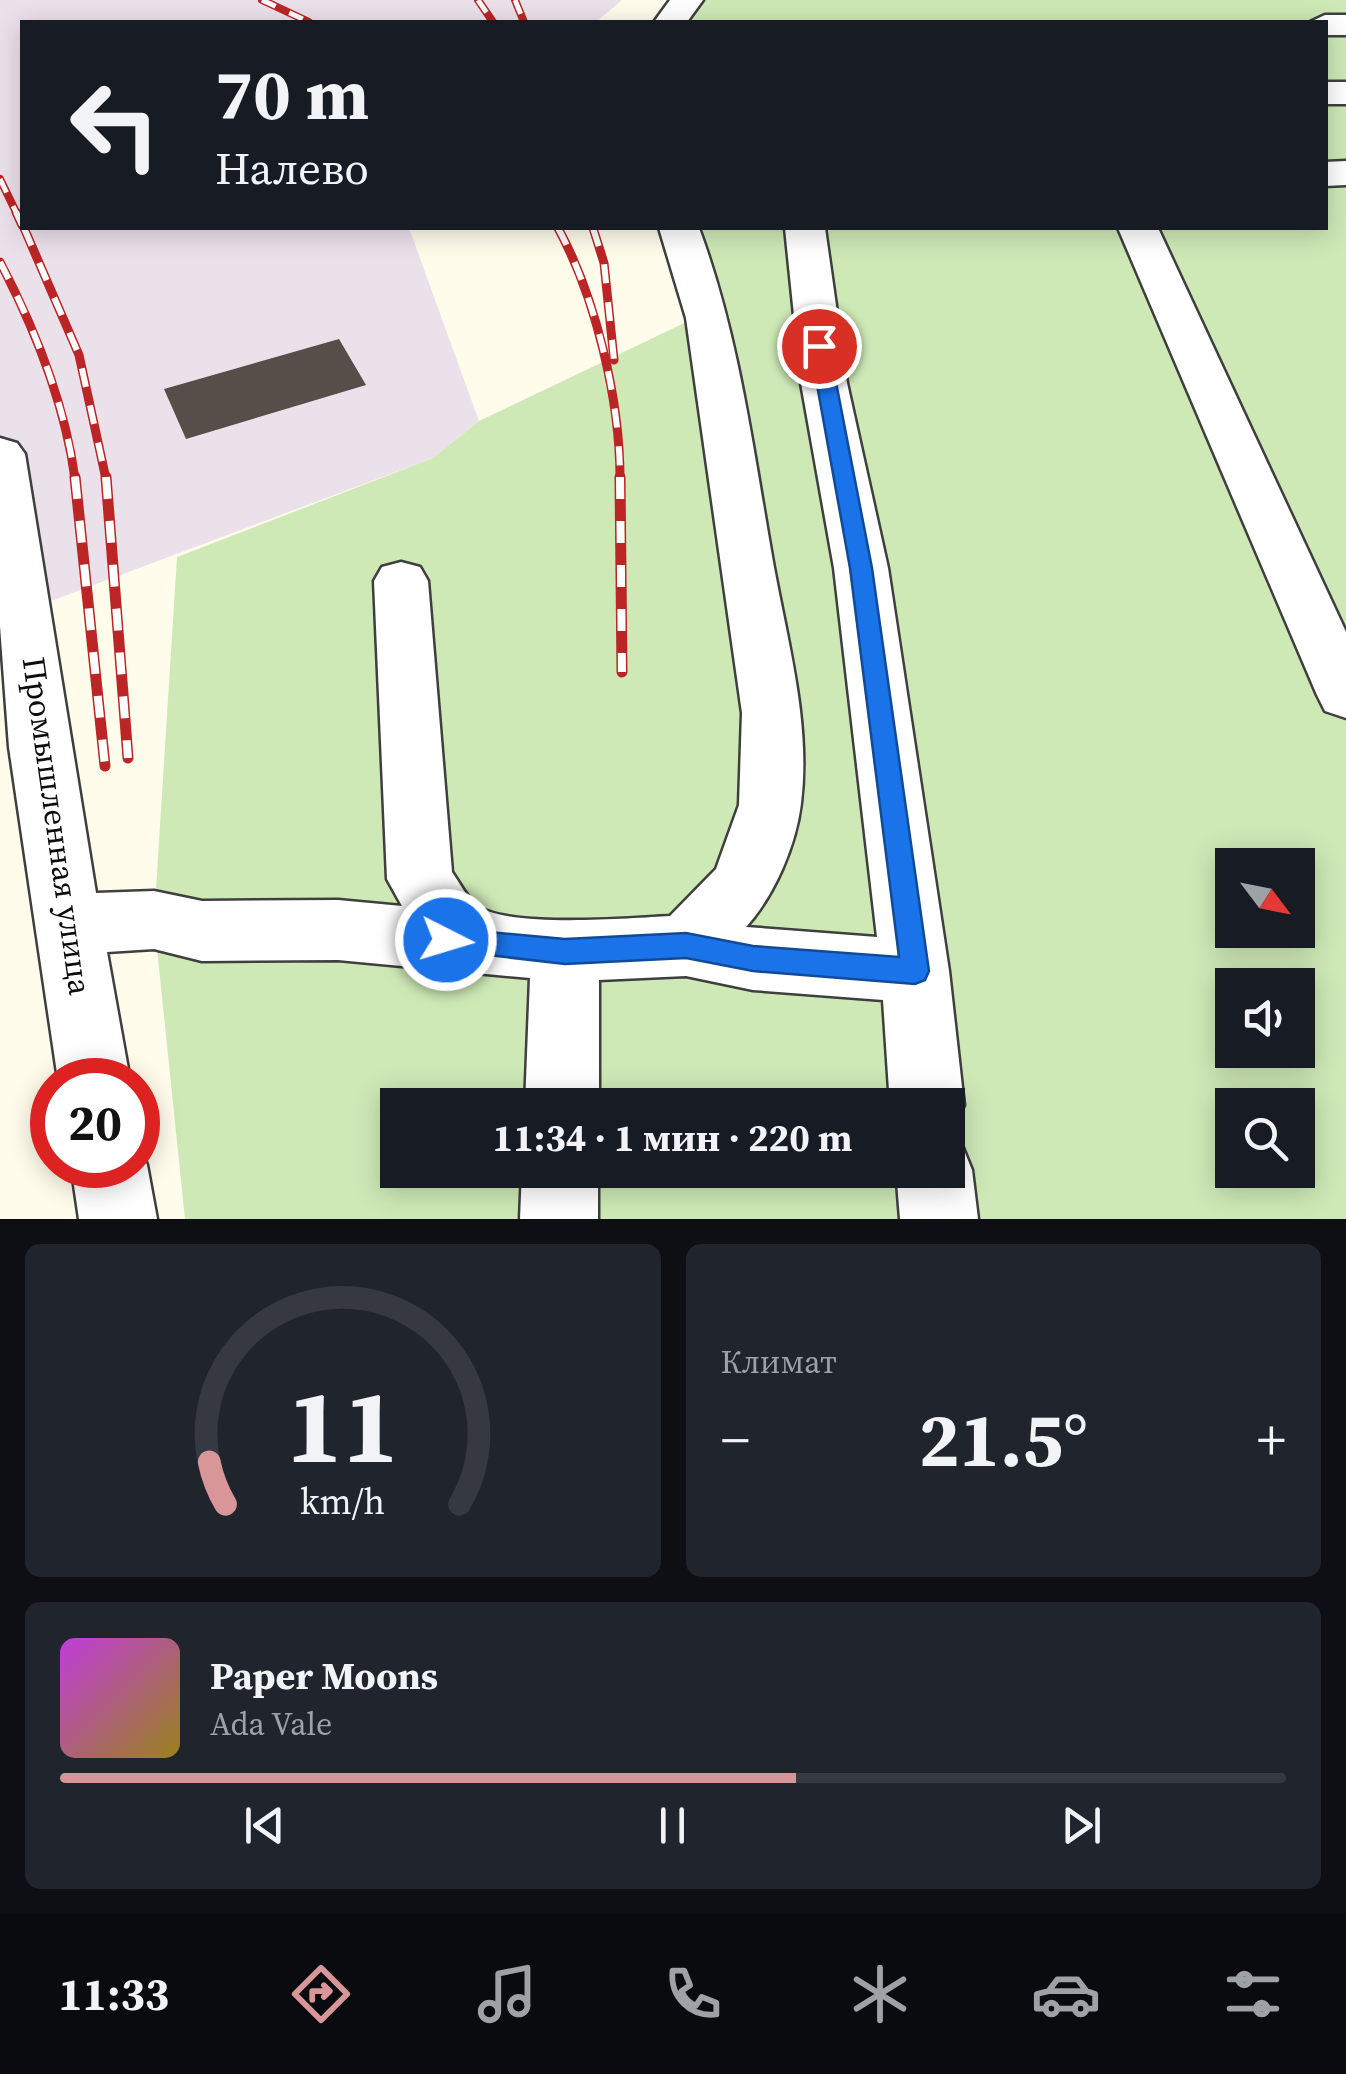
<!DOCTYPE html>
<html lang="ru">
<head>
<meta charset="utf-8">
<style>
  :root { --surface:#171b24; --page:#20242c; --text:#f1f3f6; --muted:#9ea1a6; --line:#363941; --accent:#d99698 }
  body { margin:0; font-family:"Source Serif 4",serif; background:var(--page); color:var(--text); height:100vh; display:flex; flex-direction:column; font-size:38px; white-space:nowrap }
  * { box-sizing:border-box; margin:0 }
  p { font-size:32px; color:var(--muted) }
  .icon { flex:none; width:55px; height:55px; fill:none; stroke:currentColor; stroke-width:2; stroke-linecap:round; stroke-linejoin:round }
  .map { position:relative; height:1219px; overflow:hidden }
  .side { display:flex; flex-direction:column; gap:25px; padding:25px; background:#0d0f14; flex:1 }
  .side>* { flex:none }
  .hud { position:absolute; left:20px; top:20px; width:1308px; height:210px; border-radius:0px; box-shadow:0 5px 25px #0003; background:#171b24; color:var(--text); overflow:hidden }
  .needle { width:65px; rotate:122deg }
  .controls { position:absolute; left:1215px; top:848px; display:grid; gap:20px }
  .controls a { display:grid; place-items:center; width:100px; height:100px; border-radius:0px; background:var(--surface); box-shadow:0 5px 25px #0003; font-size:50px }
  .speed { position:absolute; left:30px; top:1058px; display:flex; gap:20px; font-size:50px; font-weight:700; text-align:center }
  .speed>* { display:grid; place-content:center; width:130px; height:130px; border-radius:50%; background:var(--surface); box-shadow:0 5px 25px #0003; line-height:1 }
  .speed .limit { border:15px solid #d22; background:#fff; color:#111 }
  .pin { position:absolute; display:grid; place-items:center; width:85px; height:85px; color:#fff; margin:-42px; border:5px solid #fff; border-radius:50%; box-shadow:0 2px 10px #0007 }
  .me { position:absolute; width:110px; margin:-55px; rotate:95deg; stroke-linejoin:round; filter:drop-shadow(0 0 8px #0008) }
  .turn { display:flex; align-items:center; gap:35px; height:210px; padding:0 30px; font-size:45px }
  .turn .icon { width:130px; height:130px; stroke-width:2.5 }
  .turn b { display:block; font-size:70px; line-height:85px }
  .big { font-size:75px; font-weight:700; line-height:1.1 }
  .side .tile { flex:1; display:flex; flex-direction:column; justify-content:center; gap:15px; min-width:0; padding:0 35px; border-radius:15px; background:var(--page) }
  .side .dial { align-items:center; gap:0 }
  .dial svg { height:260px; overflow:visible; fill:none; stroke:var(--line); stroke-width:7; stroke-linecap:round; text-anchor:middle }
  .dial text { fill:var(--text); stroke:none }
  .song { display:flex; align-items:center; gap:30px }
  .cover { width:120px; height:120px; border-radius:15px; background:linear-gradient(135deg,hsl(290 70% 55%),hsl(50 70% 35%)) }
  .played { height:10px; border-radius:5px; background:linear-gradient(90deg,var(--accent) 60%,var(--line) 60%) }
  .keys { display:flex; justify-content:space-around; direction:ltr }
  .heat { display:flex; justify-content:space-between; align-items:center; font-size:55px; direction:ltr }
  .side .tiles { flex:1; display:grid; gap:25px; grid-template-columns:1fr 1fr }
  .tile:last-child { grid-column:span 2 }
  .trip { position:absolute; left:380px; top:1088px; width:585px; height:100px; border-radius:0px; background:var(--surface); box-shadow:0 5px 25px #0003; font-weight:700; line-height:100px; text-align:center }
  .dock { display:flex; height:160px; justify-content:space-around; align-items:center; background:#090b0e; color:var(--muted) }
  .dock .icon { width:70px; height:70px }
  .dock .on { color:var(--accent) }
  .dock b { font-size:45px; color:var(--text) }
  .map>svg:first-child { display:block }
</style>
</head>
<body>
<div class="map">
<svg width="1346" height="1219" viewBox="0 0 1346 1219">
  <rect width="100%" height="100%" fill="#fffcec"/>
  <!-- industrial -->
  <path fill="#ebe1eb" d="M0 0H622L596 22H22V228H409L479 421 433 458 0 620Z"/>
  <!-- green -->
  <path fill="#cee9b6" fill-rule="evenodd" d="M689 0H1346V1219H185L154 920 177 557 433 458 479 421 722 305 701 228H1325V22H676ZM1232 865H1298V930H1232ZM1232 985H1298V1050H1232ZM398 1105H948V1170H398ZM1232 1105H1298V1170H1232Z"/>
  <!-- building -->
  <path fill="#554e49" d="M339 339 366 385 186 439 164 389Z"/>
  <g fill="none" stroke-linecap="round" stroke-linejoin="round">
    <defs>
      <g id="minor">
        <path d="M670 0H703L687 22H654Z"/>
        <path d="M1325 15H1346V35H1325V22H1310Z"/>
        <rect x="1325" y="82" width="21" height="22"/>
        <path d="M1346 161V185L1325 186V162Z"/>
        <path d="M659 228H699C739 336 753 449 773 562 787 640 811 723 801 803 796 846 774 896 746 927L877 937 834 568 801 383 785 228H825L847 383 888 568 949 971 964 1105 953 1130 948 1133V1105H890L883 1000 753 990 686 976 599 980V1105H525L530 978 338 960 202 961 154 949 107 952 130 1080H58L9 747 0 626V438L17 443 25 454 96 893 154 891 202 901 338 900 402 906 387 879 374 581 382 567 401 562 420 567 428 581 452 872C459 882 466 896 475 904 502 929 630 918 670 916L716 869 739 805 742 713 686 318Z"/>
        <path d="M1118 228H1158L1346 632V718L1325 711 1317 695Z"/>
        <path d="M948 1138 961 1143 972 1170 978 1219H900L896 1170H948Z"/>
        <path d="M138 1142 147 1165 157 1219H79L71 1165H138Z"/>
        <path d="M522 1170H598V1219H520Z"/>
      </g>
    </defs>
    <!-- minor casing -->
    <use href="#minor" stroke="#3f3f3f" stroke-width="5"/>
    <!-- minor -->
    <use href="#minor" fill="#fff" fill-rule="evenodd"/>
    <defs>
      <g id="rail-far2">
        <path d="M262 0 309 22"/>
        <path d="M478 0 493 22"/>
        <path d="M515 0 524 22"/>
        <path d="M0 179 17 214"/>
      </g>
      <g id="rail-far1">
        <path d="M16 212 22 225"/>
        <path d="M24 228 79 355 106 479"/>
        <path d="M558 228C596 298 620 400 620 479"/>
        <path d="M593 228 604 263 614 360"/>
        <path d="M0 262C35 329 65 404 75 479"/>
      </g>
      <g id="rail">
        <path d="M75 477 105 766"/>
        <path d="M106 477 128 758"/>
        <path d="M620 477 622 672"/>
      </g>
    </defs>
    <!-- rail-far2 casing -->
    <use href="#rail-far2" stroke="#bc2525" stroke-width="8"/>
    <!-- rail-far1 casing -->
    <use href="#rail-far1" stroke="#bc2525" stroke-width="9"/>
    <!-- rail casing -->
    <use href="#rail" stroke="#bc2525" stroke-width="11"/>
    <!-- rail-far2 -->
    <use href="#rail-far2" stroke="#fff" stroke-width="5" stroke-dasharray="15" stroke-linecap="butt"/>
    <!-- rail-far1 -->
    <use href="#rail-far1" stroke="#fff" stroke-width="6" stroke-dasharray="19" stroke-linecap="butt"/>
    <!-- rail -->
    <use href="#rail" stroke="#fff" stroke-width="8" stroke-dasharray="22" stroke-linecap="butt"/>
  </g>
  <!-- route -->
  <path fill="#1a73e8" stroke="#114b97" stroke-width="2.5" d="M819 341 829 346 872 568 929 971 925 980 915 984 753 971 686 958 565 964 436 949 432 940 436 932 446 928 565 939 686 933 753 946 899 957 850 568 810 346Z"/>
  <g text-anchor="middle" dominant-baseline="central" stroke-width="10" stroke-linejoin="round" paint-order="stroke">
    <!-- street labels -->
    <g font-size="32" fill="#0c0c0c" stroke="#fff">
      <text transform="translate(57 826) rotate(82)">Промышленная улица</text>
    </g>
  </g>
</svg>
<div class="controls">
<a><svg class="needle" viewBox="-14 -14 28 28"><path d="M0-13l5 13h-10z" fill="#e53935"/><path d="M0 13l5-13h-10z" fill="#9ea1a6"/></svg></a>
<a><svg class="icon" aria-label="sound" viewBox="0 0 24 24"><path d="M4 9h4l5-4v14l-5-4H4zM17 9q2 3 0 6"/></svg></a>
<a><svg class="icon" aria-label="search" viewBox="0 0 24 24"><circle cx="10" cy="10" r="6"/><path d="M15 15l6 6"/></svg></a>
</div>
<div class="speed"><div class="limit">20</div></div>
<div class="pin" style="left:819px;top:346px;background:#d93025"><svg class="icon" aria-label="arrive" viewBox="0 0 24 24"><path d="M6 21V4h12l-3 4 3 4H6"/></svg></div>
<svg class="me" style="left:446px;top:940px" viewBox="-20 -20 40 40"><circle r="17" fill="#1a73e8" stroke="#fff" stroke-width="3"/><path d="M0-11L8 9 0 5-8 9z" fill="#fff"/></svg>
<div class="trip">11:34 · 1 мин · 220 m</div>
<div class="hud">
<div class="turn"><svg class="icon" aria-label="left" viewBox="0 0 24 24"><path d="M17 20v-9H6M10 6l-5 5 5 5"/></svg><div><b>70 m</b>Налево</div></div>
</div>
</div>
<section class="side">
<div class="tiles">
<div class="tile dial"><svg viewBox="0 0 100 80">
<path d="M14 69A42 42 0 1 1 86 69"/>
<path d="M14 69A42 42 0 0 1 9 56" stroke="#d99698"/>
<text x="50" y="56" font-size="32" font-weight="700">11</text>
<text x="50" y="72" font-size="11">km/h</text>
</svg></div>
<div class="tile"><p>Климат</p>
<div class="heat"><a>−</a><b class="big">21.5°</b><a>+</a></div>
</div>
<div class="tile">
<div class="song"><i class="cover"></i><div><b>Paper Moons</b><p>Ada Vale</p></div></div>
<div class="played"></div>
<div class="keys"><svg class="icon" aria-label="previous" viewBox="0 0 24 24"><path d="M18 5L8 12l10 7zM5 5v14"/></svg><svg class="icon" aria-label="pause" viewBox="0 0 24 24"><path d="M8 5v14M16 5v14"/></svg><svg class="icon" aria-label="next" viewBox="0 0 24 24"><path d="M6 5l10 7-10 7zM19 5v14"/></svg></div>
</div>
</div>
</section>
<nav class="dock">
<b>11:33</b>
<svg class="icon on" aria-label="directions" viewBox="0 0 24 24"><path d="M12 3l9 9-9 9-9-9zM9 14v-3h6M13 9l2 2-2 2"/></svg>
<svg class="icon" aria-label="music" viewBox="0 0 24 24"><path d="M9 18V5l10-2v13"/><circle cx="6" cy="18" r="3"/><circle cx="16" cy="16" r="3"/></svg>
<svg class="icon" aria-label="phone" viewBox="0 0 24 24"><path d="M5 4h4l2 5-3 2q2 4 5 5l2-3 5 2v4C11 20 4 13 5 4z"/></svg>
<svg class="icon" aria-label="climate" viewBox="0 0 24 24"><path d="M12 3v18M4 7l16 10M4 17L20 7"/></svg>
<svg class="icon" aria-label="car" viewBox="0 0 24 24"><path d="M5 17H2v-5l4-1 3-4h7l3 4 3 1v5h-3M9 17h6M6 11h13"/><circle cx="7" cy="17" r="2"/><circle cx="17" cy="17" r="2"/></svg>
<svg class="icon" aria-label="filters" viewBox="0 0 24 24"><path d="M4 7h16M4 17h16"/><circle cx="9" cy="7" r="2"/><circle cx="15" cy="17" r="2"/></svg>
</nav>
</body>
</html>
